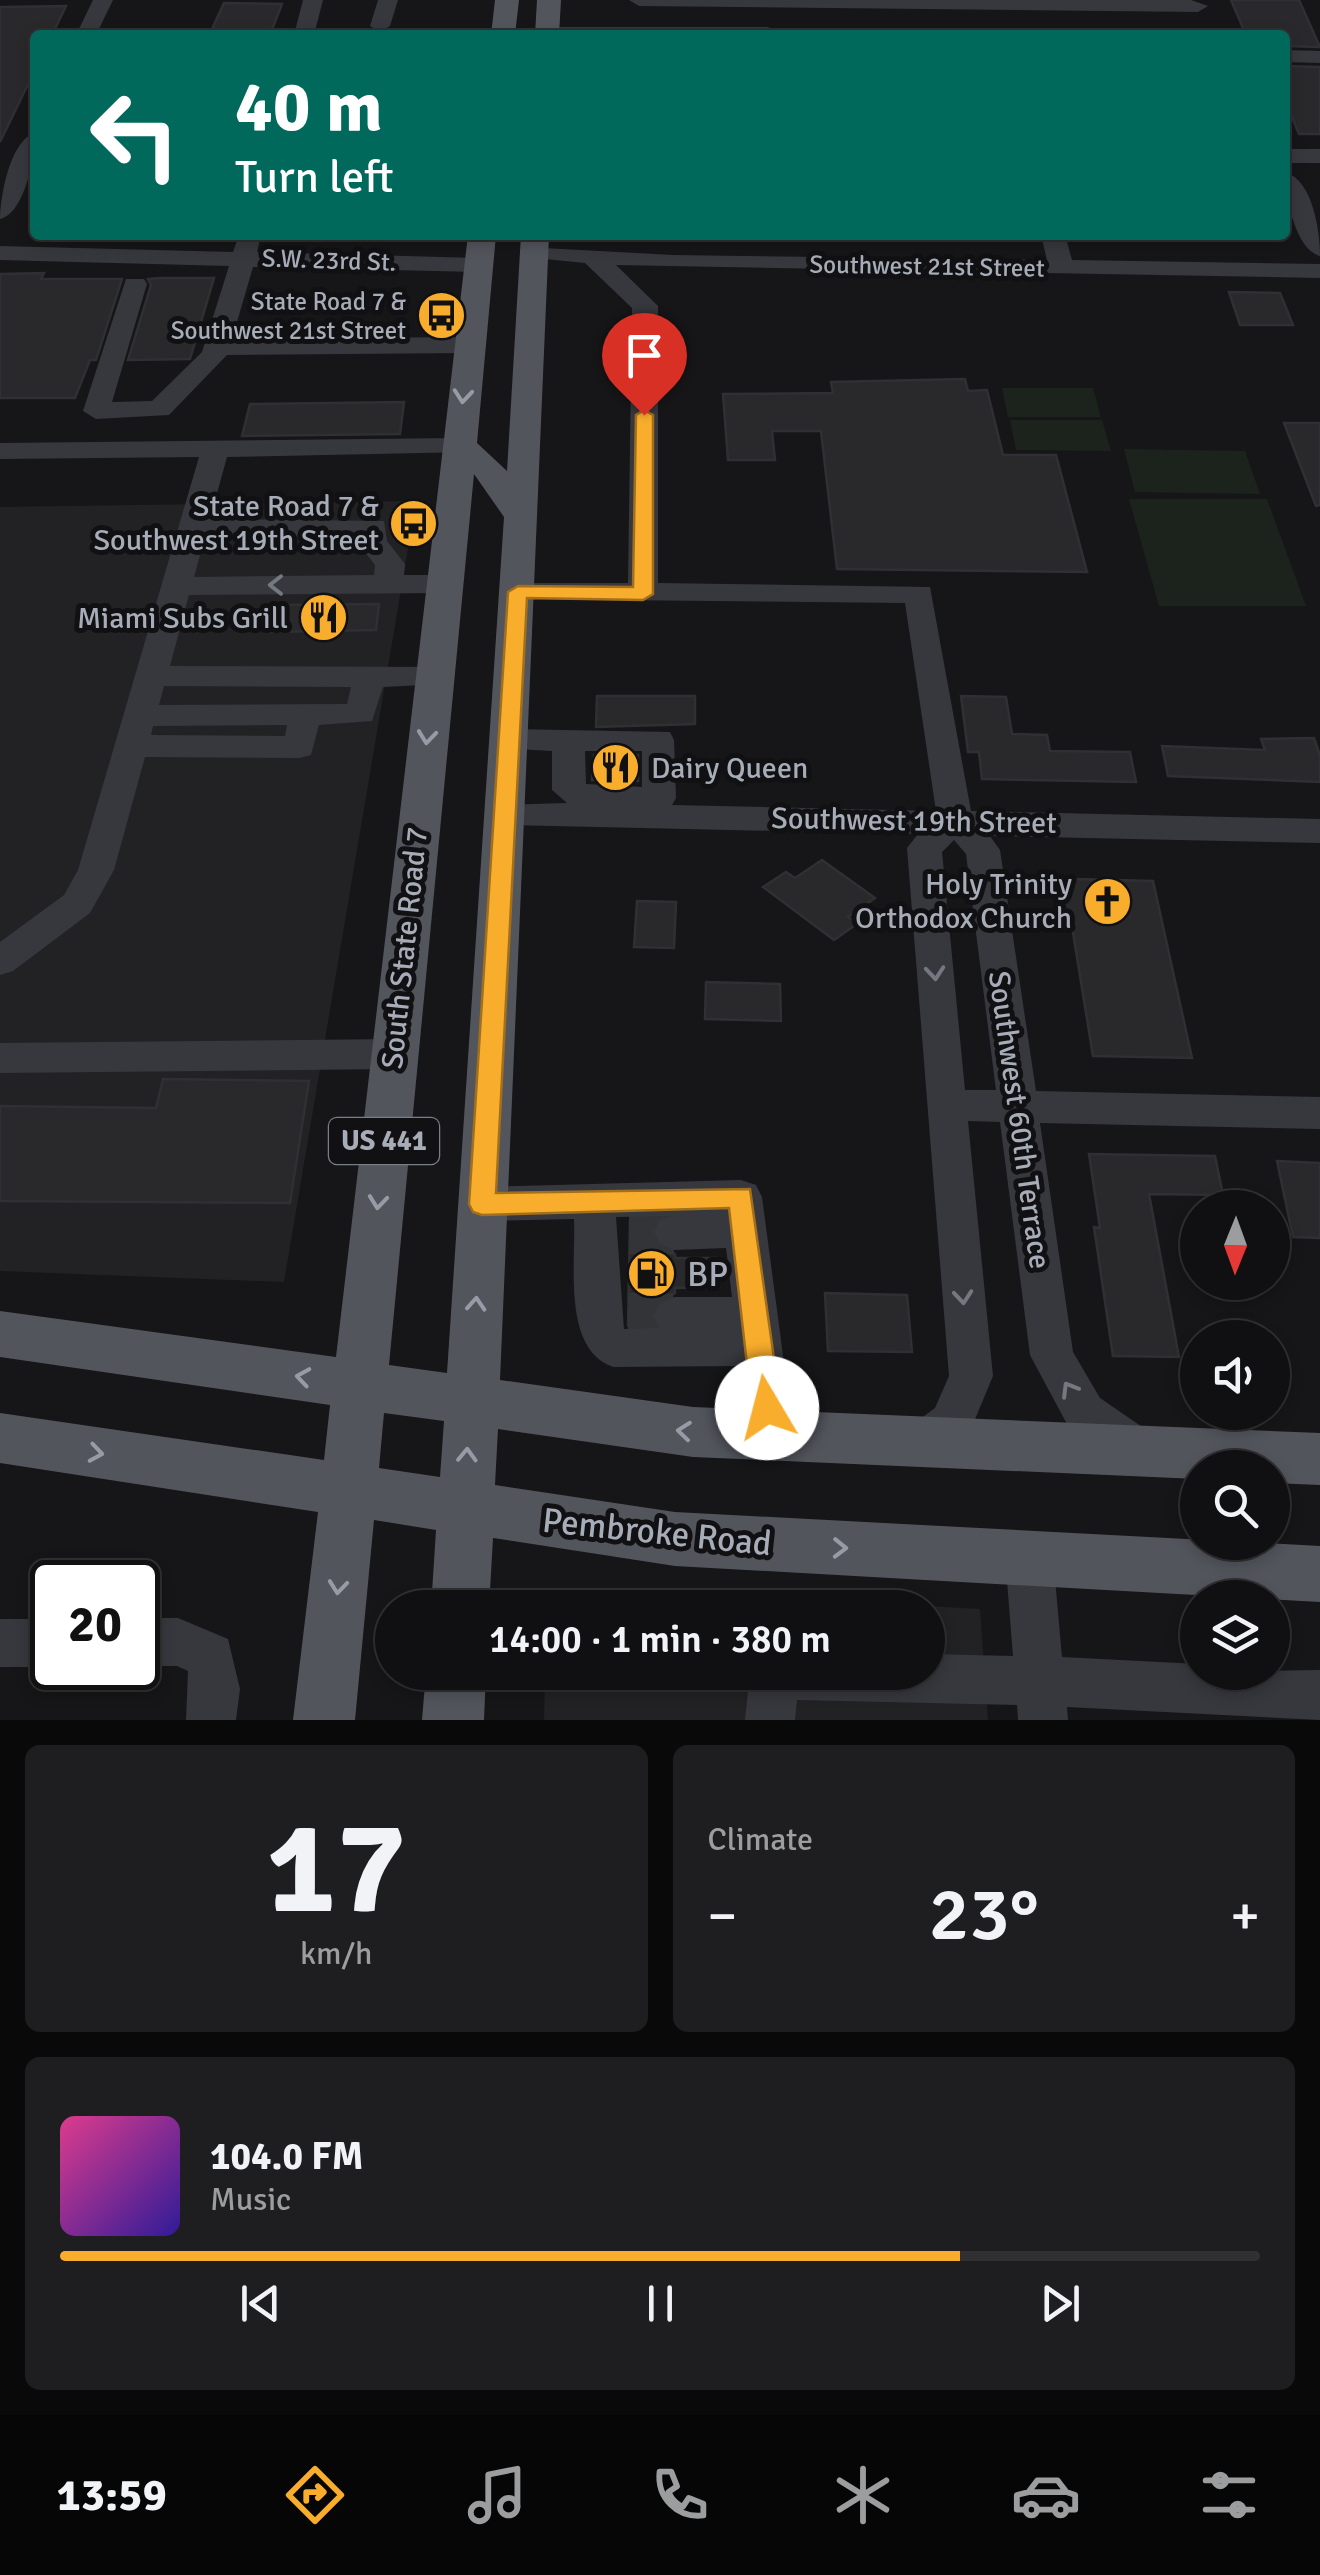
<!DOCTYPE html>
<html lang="en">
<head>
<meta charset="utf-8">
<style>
  :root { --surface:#101012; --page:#1e1e20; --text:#f1f3f6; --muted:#9c9d9f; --line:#303032; --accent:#f9ad2c }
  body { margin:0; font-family:Signika,sans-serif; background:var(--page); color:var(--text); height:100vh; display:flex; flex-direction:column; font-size:38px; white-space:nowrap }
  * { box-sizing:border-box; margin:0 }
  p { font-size:32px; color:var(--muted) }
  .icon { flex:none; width:55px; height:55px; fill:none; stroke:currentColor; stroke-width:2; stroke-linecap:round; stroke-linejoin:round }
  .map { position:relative; height:1720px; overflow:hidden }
  .side { display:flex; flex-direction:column; gap:25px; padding:25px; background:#09090a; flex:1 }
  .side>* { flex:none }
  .banner { position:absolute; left:30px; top:30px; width:1260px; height:210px; border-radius:10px; box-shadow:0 5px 15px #0003,0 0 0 2px var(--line); background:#00695c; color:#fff; overflow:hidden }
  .needle { width:65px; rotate:181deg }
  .buttons { position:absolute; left:1180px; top:1190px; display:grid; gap:20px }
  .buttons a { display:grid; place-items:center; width:110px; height:110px; border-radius:50%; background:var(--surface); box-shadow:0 5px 15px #0003,0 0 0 2px var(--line); font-size:50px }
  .speed { position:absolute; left:30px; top:1560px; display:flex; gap:20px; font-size:50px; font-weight:700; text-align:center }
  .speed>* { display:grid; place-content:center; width:130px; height:130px; border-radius:50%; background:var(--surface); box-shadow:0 5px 15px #0003,0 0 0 2px var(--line); line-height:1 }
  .speed .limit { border:5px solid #111; border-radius:15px; background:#fff; color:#111 }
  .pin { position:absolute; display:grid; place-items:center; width:85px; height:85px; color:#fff; margin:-102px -42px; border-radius:50% 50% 50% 0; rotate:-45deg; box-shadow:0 0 10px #0007 }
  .pin .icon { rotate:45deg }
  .me { position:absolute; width:110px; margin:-55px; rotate:352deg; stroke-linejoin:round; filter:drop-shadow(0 0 8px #0008) }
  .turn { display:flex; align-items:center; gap:35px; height:210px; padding:0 40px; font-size:45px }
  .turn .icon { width:130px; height:130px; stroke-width:2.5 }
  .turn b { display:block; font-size:70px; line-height:85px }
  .big { font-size:75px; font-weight:600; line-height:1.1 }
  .side .widget { flex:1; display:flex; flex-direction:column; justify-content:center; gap:15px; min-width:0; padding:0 35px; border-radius:15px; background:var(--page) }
  .side .dial { align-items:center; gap:0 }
  .dial b { font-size:130px; line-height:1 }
  .song { display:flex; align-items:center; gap:30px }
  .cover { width:120px; height:120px; border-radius:15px; background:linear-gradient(135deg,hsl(330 70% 55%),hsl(250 70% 35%)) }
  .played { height:10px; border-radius:5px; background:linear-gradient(90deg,var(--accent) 75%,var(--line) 75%) }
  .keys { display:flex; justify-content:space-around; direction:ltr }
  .heat { display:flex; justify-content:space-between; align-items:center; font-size:55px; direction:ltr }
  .side .tiles { flex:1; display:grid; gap:25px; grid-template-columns:1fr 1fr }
  .widget:last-child { grid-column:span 2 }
  .trip { position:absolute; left:375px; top:1590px; width:570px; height:100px; border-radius:50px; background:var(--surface); box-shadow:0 5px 15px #0003,0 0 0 2px var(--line); font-weight:600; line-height:100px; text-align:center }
  .tabs { display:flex; height:160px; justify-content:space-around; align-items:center; background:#060607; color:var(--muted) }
  .tabs .icon { width:70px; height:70px }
  .tabs .on { color:var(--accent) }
  .tabs b { font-size:45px; color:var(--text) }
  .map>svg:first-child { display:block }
</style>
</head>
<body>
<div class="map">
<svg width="1320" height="1720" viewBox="0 0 1320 1720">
  <rect width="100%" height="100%" fill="#161618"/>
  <!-- built -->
  <g fill="#222225">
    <path d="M416 501 284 1282 0 1271V507Z"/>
    <path d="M639 1590 980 1609 988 1720H544L545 1673 928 1672V1608L580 1607Z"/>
  </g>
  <!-- green -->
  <g fill="#1b231c">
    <path d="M1002 388H1093L1101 417H1008Z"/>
    <path d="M1010 420H1102L1111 451 1016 450Z"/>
    <path d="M1124 449 1245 451 1260 494 1135 492Z"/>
    <path d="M1129 499H1267L1306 606H1159Z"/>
  </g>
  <!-- building -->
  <g fill="#29292c" stroke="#303034" stroke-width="2.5">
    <path d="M1231 0H1299L1320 47 1285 46V35H1246Z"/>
    <path d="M224 3 282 4 270 35H214L217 29H212Z"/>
    <path d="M66 6 52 35H35V70L0 142V7Z"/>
    <path d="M1285 66 1320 67V134H1299L1285 100Z"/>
    <path d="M44 273 41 279H122L96 360H90L75 398H0V274Z"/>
    <path d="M160 278H214L190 359 128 360 151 285 148 279Z"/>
    <path d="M1229 292 1280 293 1293 325H1240Z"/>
    <path d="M965 379 968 391 987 390 1003 455H1056L1087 572 837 569 821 431H772L775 460H728L723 394 833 393 831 382Z"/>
    <path d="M404 402 400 434 242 436 250 404Z"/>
    <path d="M1284 423H1320V505L1316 506Z"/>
    <path d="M379 604 376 630 266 632 272 605Z"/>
    <path d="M597 696H695V724L596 727Z"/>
    <path d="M961 696 1006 697 1012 734 1047 735 1050 751 1130 752 1136 782 982 779 979 752H968Z"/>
    <path d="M1314 738 1320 756V782L1168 776 1162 746 1265 750 1261 739Z"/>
    <path d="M594 755H638V781L592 780Z"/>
    <path d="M822 860 875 898 848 917 858 923 834 940 763 887 786 872 795 878Z"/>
    <path d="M1073 879 1153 881 1192 1058 1093 1056 1071 920 1057 908 1055 894Z"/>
    <path d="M637 901 676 902 674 948 634 947Z"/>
    <path d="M706 982 780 984 781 1021 705 1019Z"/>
    <path d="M163 1079 309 1081 290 1203 0 1201V1106L156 1108Z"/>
    <path d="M1089 1154 1215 1156 1223 1195 1149 1194 1179 1357 1113 1356 1094 1227 1100 1228Z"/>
    <path d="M1277 1161 1320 1163V1238L1293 1237Z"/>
    <path d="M630 1220H656L651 1234 657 1246 675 1254V1258H717L719 1287 675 1288V1293L657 1301 650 1314 653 1324 628 1325Z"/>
    <path d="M825 1293 907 1295 912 1352 828 1351Z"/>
  </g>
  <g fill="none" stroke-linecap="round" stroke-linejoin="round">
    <!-- minor-tunnel -->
    <g stroke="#333438" stroke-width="45" stroke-dasharray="45 22" stroke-linecap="butt">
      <path d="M629 1232H675"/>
      <path d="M628 1315 675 1316"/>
    </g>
    <!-- minor -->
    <g fill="#36383d" fill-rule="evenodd">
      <path d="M93 0H113L96 35H76Z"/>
      <path d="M303 0H323L314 35H294Z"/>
      <path d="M378 0H398L390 26 380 32 370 26Z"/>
      <path d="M629 0H1191L1208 6 1198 12 639 6Z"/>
      <path d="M547 27H768L778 33 538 35 540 29Z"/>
      <path d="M1285 50 1320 51V63L1285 62Z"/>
      <path d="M35 133C35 156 25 213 0 219 0 197 10 140 35 133Z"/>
      <rect x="1285" y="149" width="35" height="14"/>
      <path d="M1285 172C1313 180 1320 232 1320 256 1295 250 1285 195 1285 172Z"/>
      <path d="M239 235H261L257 252 479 258 491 265 479 272 253 267 232 339 468 337 481 345 468 353 227 355 169 415 96 419 83 411 126 279H144L147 284 112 402 152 401 202 352 229 266 0 260V246L233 252Z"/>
      <path d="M1041 235H1065L1072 260 1320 264V278L616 265 658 306V583L930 587 971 811 1320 819V843L990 836 1000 850 1036 1091 1320 1097V1129L1040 1123 1073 1352 1100 1398 1151 1433 1158 1448 1151 1463 1135 1469 1068 1426 1030 1355 1000 1122 968 1121 993 1376 968 1436 921 1466 905 1460 898 1445 905 1430 935 1408 949 1376 907 848 918 834 507 825 495 821 490 813 495 805 567 803 552 790V751L498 748 494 740 498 732 510 729 670 732 674 740 676 798 672 805 936 811 905 603 506 599 502 592 506 585 517 583H628L632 308 585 263 525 257 522 252 525 247 673 255 1047 260ZM585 751H642V787L586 784ZM954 840 966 854 996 1090H965L942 852Z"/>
      <path d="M459 438 469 440 473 446 469 452 227 457 210 519 384 521 387 541 405 564 404 575H443L458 584 443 593 189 595 170 666 433 667 444 670 449 677 444 684 383 687 372 721 319 725 311 755 299 758 145 757 114 870 90 913 13 971 0 975V942L64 895 78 870 199 457 0 459V443ZM358 536 357 542 375 565 374 575 194 577 205 537ZM164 686 351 687 347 704 159 705ZM287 725 285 736 151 735 153 726Z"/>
      <path d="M393 1039 407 1043 412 1054 407 1065 393 1069 0 1073V1043Z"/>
      <path d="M741 1180 756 1185 762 1197 794 1438 787 1453 771 1459 755 1453 748 1438 740 1366 613 1367C562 1349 576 1264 574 1219L482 1221 467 1216 461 1204 467 1192 482 1187ZM671 1216 660 1220 654 1232 660 1244 675 1250 726 1248 732 1297H675L660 1303 653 1316 659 1328 624 1329 616 1217Z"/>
      <path d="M1029 1533 1046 1540 1053 1556 1062 1657 1198 1664V1672L1320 1670V1720L1067 1707 1068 1720H1018L1017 1705 797 1700 795 1720H745L750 1672H928V1654L1013 1656 1005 1556 1012 1540Z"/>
      <path d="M138 1618H178L228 1639 240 1689 236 1720H186L188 1671 177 1666H138Z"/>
      <rect x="0" y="1619" width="52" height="48"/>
    </g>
    <!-- major -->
    <g fill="#52555c" fill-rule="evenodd">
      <path d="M495 0H519L515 35H491Z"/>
      <path d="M537 0H561L559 35H535Z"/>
      <path d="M468 235H496L477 443 507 471 521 235H549L500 1380 693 1407 1320 1433V1485L1272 1483V1468H1198V1479L693 1457 498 1429 495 1485 675 1512 1320 1546V1602L675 1566 493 1538 489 1608H431L436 1530 374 1520 355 1720H293L318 1512 0 1463V1413L324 1460 330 1405 0 1357V1311L336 1357ZM474 474 504 517 447 1373 389 1365ZM384 1413 444 1421 440 1477 379 1468Z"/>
      <path d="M426 1672H486L484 1720H422Z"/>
    </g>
  </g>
  <!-- one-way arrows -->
  <defs><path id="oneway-chevron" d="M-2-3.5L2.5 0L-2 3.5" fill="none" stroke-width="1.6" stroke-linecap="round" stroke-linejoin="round" transform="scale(2.5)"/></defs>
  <g stroke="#969ba6">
    <use href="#oneway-chevron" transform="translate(463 396) rotate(95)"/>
    <use href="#oneway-chevron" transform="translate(427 737) rotate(96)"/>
    <use href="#oneway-chevron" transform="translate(378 1202) rotate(96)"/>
    <use href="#oneway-chevron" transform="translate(476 1304) rotate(-86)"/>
    <use href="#oneway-chevron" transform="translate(303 1377) rotate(-171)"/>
    <use href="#oneway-chevron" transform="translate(684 1431) rotate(-174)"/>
    <use href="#oneway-chevron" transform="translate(96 1453) rotate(9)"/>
    <use href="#oneway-chevron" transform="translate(467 1455) rotate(-88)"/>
    <use href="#oneway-chevron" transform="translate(840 1548) rotate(1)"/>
    <use href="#oneway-chevron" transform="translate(338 1587) rotate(96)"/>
  </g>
  <g stroke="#747881">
    <use href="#oneway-chevron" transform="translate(276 585) rotate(180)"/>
    <use href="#oneway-chevron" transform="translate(935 973) rotate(85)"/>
    <use href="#oneway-chevron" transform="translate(963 1297) rotate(85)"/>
    <use href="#oneway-chevron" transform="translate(1069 1389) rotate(-121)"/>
  </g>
  <!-- route -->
  <path fill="#f9ad2c" stroke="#a2701d" stroke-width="2.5" d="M644 410 653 415V594L643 600 527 598 496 1193 750 1189 781 1408 777 1417 767 1421 756 1417 752 1408 729 1208 482 1215 473 1212 469 1204 508 592 518 586 633 587 636 415Z"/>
  <!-- icons -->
  <defs>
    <symbol id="bus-disc" viewBox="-11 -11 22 22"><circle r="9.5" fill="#f9ad2c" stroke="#111113"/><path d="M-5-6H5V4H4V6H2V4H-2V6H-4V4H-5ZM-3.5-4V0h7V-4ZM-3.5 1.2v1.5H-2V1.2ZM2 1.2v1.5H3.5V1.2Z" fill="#111"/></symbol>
    <symbol id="restaurant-disc" viewBox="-11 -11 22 22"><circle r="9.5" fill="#f9ad2c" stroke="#111113"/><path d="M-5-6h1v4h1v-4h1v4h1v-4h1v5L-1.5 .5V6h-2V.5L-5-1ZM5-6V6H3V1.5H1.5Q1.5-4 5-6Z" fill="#111"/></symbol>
    <symbol id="church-disc" viewBox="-11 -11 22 22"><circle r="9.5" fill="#f9ad2c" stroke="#111113"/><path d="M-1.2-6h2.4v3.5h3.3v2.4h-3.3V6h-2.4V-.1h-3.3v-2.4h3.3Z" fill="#111"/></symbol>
    <symbol id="fuel-disc" viewBox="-11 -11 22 22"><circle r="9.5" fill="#f9ad2c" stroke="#111113"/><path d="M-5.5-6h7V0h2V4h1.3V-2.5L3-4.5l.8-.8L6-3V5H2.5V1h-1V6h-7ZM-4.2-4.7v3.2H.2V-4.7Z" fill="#111"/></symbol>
  </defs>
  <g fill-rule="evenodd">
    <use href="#bus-disc" x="414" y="288" width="55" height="55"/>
    <use href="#bus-disc" x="386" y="496" width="55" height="55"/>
    <use href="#restaurant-disc" x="296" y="590" width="55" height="55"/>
    <use href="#restaurant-disc" x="588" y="740" width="55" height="55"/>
    <use href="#church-disc" x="1080" y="874" width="55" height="55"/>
    <use href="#fuel-disc" x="624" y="1246" width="55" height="55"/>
  </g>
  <g text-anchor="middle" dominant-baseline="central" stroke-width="10" stroke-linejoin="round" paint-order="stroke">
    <!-- far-street labels -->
    <g font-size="25" fill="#a7adb8" stroke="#111113">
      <text transform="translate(329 260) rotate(2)">S.W. 23rd St.</text>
      <text transform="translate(927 266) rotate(1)">Southwest 21st Street</text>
    </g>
    <!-- far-poi labels -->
    <g font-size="25" fill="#a7adb8" stroke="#111113" text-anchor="end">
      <text x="406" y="301">State Road 7 &amp;<tspan x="406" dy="29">Southwest 21st Street</tspan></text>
    </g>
    <!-- shield labels -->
    <rect fill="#111113" stroke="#7a7e86" stroke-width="2.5" x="329" y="1118" width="110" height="46" rx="8"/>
    <g font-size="28" font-weight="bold" fill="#a7adb8">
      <text x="384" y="1141">US 441</text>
    </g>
    <!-- poi labels -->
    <g font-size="30" fill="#a7adb8" stroke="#111113" text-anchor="end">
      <text x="379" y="506">State Road 7 &amp;<tspan x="379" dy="34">Southwest 19th Street</tspan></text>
      <text x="288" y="618">Miami Subs Grill</text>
      <text x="651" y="768" text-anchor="start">Dairy Queen</text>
      <text x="1072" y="884">Holy Trinity<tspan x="1072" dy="34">Orthodox Church</tspan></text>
    </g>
    <!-- street labels -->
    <g font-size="30" fill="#a7adb8" stroke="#111113">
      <text transform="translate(914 821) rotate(1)">Southwest 19th Street</text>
      <text transform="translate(405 948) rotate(-84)">South State Road 7</text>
      <text transform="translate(1019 1120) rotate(82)">Southwest 60th Terrace</text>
    </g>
    <!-- near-poi labels -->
    <g font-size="35" fill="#a7adb8" stroke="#111113" text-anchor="start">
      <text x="687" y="1274">BP</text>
    </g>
    <!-- near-street labels -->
    <g font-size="35" fill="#a7adb8" stroke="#111113">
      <text transform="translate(657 1532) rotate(6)">Pembroke Road</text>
    </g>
  </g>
</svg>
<div class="buttons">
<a><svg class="needle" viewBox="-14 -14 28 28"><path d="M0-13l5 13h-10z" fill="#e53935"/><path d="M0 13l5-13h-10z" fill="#9c9d9f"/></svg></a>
<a><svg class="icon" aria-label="sound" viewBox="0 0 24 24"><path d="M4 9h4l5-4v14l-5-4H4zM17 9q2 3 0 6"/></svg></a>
<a><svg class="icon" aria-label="search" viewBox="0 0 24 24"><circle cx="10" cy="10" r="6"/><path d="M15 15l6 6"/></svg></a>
<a><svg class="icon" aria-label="layers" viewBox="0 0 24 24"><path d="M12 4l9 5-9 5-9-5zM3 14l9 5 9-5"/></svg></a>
</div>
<div class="speed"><div class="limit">20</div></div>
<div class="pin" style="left:644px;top:415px;background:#d93025"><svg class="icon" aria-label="arrive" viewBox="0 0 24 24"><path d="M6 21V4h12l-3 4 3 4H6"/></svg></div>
<svg class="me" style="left:767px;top:1408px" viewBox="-20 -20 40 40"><circle r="19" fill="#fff"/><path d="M0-13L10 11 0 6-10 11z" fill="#f9ad2c"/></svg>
<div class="trip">14:00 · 1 min · 380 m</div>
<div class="banner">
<div class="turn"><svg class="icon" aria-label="left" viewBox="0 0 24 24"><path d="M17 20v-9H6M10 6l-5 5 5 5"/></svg><div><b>40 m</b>Turn left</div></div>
</div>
</div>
<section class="side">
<div class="tiles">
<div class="widget dial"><b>17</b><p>km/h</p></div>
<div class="widget"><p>Climate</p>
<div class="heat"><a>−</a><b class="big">23°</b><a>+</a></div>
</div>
<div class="widget">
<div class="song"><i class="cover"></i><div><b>104.0 FM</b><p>Music</p></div></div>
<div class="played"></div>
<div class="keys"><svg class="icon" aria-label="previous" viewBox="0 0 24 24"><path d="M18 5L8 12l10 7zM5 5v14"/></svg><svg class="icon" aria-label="pause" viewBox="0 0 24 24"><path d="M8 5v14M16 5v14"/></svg><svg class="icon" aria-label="next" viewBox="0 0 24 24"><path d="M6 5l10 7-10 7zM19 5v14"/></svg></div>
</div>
</div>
</section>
<nav class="tabs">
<b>13:59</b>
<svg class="icon on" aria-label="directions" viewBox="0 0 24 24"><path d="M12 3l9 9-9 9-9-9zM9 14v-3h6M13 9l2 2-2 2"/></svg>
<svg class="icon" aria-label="music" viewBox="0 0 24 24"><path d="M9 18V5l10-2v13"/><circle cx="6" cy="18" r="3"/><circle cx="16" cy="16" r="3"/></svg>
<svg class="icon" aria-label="phone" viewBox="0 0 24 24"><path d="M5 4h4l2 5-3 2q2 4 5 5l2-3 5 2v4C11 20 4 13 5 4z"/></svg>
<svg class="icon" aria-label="climate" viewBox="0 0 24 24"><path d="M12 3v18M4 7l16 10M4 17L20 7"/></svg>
<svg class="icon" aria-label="car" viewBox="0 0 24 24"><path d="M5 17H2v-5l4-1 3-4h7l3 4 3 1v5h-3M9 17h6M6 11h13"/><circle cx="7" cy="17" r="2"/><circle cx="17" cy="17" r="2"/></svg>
<svg class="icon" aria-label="filters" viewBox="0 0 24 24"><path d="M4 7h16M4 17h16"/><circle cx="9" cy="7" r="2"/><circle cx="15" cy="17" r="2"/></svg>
</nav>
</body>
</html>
